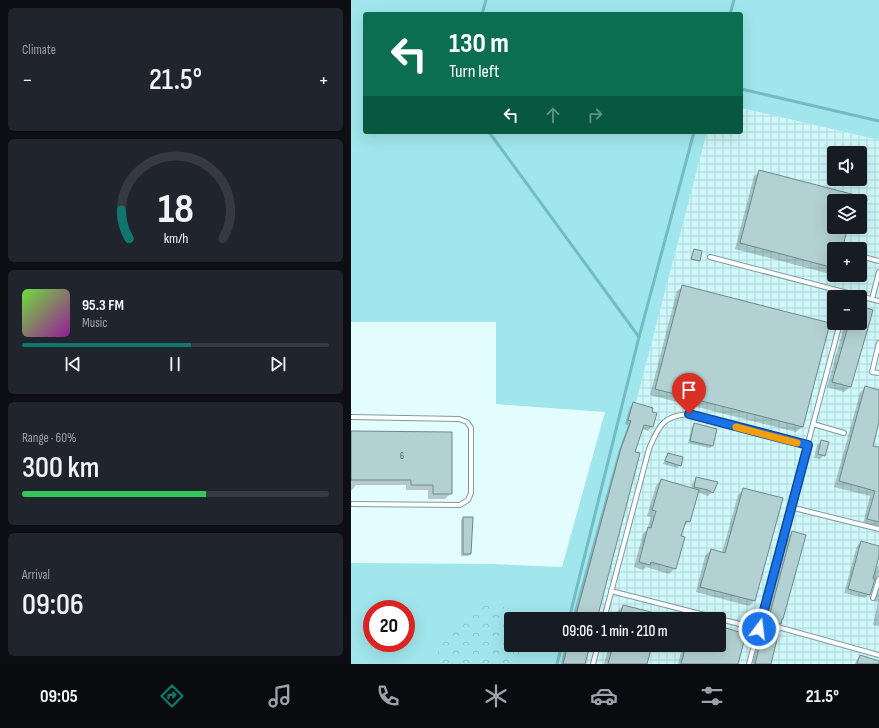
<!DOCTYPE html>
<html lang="en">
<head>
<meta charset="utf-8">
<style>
  :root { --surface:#171b24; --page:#20242c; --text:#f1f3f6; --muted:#9ea1a6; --line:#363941; --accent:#0f766e }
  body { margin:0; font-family:"Sofia Sans Condensed",sans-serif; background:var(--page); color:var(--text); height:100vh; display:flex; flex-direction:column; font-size:15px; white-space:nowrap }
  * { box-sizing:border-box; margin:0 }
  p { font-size:13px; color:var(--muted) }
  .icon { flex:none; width:22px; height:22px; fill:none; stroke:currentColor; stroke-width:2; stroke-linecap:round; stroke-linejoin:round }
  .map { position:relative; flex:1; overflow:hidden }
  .details { display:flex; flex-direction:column; gap:8px; padding:8px; background:#0d0f14; width:351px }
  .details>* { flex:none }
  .hud { position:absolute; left:12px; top:12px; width:380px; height:122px; border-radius:4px; box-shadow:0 4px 16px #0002; background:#0b6e4f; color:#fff; overflow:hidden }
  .tools { position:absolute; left:476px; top:146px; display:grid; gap:8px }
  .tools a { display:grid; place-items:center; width:40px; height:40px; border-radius:4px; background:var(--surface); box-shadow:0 4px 16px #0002; font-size:20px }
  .speed { position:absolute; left:12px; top:600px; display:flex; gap:8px; font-size:20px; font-weight:700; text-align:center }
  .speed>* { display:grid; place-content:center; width:52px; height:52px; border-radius:50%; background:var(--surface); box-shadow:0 4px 16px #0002; line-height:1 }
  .speed .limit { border:6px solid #d22; background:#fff; color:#111 }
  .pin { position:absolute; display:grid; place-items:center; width:34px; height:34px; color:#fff; margin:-41px -17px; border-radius:50% 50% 50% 0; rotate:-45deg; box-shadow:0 0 4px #0007 }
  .pin .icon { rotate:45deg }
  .me { position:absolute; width:44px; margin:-22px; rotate:15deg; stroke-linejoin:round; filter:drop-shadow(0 0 3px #0008) }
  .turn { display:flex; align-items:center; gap:14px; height:84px; padding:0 20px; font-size:18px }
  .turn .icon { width:52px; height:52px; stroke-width:2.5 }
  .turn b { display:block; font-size:28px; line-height:34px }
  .lanes { display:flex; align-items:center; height:38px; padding:0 20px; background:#0003; justify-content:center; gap:20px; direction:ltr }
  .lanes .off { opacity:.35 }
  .big { font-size:30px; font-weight:600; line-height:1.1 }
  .details .card { flex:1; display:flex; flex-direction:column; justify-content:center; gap:6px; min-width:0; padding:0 14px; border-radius:6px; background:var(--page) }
  .details .dial { align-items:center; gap:0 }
  .dial svg { height:104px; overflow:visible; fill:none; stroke:var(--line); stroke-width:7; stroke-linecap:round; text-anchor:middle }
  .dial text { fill:var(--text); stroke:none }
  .song { display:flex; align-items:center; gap:12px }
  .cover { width:48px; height:48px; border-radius:6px; background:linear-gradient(135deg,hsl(100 70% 55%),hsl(300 70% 35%)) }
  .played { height:4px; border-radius:2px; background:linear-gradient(90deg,var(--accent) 55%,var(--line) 55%) }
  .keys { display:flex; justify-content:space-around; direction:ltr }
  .heat { display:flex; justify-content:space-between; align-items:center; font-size:22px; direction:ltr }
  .charge { height:6px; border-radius:3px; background:linear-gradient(90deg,#34c759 60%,var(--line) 0) }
  .trip { position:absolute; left:153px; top:612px; width:222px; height:40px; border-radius:4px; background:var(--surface); box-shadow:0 4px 16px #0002; font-weight:600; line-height:40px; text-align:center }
  .tab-bar { display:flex; height:64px; justify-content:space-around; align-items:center; background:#090b0e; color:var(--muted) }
  .tab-bar .icon { width:28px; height:28px }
  .tab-bar .selected { color:var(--accent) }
  .tab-bar b { font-size:18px; color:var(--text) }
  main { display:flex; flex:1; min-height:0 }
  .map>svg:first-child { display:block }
</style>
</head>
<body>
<main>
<section class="details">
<div class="card"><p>Climate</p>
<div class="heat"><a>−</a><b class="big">21.5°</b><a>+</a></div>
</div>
<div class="card dial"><svg viewBox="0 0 100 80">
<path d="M14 69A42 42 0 1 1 86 69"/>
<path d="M14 69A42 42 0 0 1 8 47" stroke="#0f766e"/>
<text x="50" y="56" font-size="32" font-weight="700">18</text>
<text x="50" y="72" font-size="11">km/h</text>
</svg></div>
<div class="card">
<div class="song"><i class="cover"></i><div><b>95.3 FM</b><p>Music</p></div></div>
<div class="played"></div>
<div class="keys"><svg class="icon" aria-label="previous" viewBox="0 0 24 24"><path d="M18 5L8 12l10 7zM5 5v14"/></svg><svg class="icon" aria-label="pause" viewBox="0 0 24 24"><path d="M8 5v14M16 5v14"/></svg><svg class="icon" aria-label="next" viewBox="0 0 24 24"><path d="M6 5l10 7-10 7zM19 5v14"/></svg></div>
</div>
<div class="card"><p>Range · 60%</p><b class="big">300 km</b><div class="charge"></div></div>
<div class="card"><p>Arrival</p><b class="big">09:06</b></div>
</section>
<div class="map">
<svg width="528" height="664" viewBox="0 0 528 664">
  <defs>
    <pattern id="industrial-grid" width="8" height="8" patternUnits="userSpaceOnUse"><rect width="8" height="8" fill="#cff8fb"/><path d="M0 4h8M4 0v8" fill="none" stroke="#b2d5d8"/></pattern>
    <pattern id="forest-crowns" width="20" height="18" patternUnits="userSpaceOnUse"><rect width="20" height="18" fill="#a0e6ec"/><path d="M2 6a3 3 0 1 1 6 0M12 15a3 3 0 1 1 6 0" fill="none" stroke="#8ac6cb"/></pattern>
  </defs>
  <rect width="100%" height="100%" fill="#e3fcfe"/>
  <!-- industrial -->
  <path fill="url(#industrial-grid)" fill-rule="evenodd" d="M390 108 528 140V664H216L221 645H368V619H228L356 132H390ZM483 153H509V179H483ZM483 201H509V227H483ZM483 249H509V275H483ZM483 297H509V323H483Z"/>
  <!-- grass -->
  <path fill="#a0e6ec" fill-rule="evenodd" d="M0 0H528V140L390 108V14H14V132H356L228 619H160V645H221L216 664H0V563L141 564 211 567 254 412 145 404V322H0ZM21 609H55V643H21Z"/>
  <!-- forest -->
  <path fill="url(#forest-crowns)" d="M137 604 180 613 178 619H160V645H171L166 664H82L95 631Z"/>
  <!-- shadow -->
  <g fill="#0003">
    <path d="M409 171 503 201H483V227H496L490 249H483V270L479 274 384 249 403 176Z"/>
    <path d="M343 250 348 260 347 261 340 260Z"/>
    <path d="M332 286 477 324 451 427 445 432 299 395 326 291Z"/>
    <path d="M509 307 521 310 499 387 493 392 476 387 494 323H509Z"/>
    <path d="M514 387 528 391V419L517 462 528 465V529L512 524 519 496 483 487 509 393Z"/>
    <path d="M283 403 301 426 297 431 291 429 283 452 245 619H221L267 453 277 425 274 424 279 407Z"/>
    <path d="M344 424 361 446 359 448 337 443 341 427Z"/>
    <path d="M0 432 100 493 94 499H77V490H55V485H5L0 491Z"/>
    <path d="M471 441 473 455 469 459 463 458 466 445Z"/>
    <path d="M317 454 329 465 326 468 312 464 315 457Z"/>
    <path d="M346 478 361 492 357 496 346 492 338 521 332 527 324 568 318 574 295 567 292 570 283 567 292 534 296 530 300 517 296 516 305 486 310 480 340 489 342 482Z"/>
    <path d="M392 490 430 499 403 601 398 606 345 592 354 556 360 550 371 553 387 495Z"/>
    <path d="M112 518 119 554 117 556H110V520Z"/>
    <path d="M442 532 432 619 425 628 414 625 437 536Z"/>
    <path d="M510 542 528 547 524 565 528 566V626L522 625 527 602 523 601 528 585 526 580 523 579 518 594 514 598 493 593 506 546Z"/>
    <path d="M272 606 300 619H265L266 612Z"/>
    <path d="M368 627 386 664H327L332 645H368Z"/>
    <path d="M413 630 418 664H401L409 634Z"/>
    <path d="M214 645H238L233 664H210Z"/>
    <path d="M258 645H300L295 664H253Z"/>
    <path d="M509 656 523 664H504L505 661Z"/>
  </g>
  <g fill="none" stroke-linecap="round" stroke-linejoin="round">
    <!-- stream -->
    <g stroke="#72bdc3" stroke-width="3">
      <path d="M131 14 135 0"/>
      <path d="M379 14 383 0"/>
      <path d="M390 89 528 121"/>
      <path d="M138 132 288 337"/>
      <path d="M218 619 288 337 343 132"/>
      <path d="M206 664 211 645"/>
    </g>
  </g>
  <!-- building -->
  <g fill="#b3d1d3" stroke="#6d898b">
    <path d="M408 170 516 198V201H483V227H497L491 249H483V268L389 243Z"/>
    <path d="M343 249 351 251 349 261 340 259Z"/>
    <path d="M331 285 479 323 452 427 304 389Z"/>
    <path d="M509 306 522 310 500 387 481 382 498 323H509Z"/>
    <path d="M514 386 528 390V422L522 446 528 447V522L516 519 524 491 488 481Z"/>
    <path d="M282 402 302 408 301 412 306 413 302 427 293 425 284 452 289 453 246 619H224L270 448 280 421 277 420Z"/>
    <path d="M343 423 366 429 362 446 339 441Z"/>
    <path d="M0 431 101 432V494H82V485H60V480H0Z"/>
    <path d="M470 440 478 442 474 456 467 454Z"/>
    <path d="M317 453 332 457 330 466 314 461Z"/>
    <path d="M345 477 367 482 362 493 357 490 343 487Z"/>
    <path d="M310 479 348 490 339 522 335 521 330 536 334 537 325 569 300 562 299 565 288 562 297 527 300 528 305 511 301 510Z"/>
    <path d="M392 488 432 498 404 601 349 587 360 549 374 553Z"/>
    <path d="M112 517H122L120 554H112Z"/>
    <path d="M441 531 455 535 432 619H431L430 624 417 621Z"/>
    <path d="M510 541 528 546V556L522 579H524L519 595 497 589Z"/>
    <path d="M272 605 316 616V619H268Z"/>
    <path d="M368 626 395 634 387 664H330L335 645H368Z"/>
    <path d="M415 627 428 631 420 664H404L413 629H415Z"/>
    <path d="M217 645H239L234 664H212Z"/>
    <path d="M262 645H301L296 664H257Z"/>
    <path d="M509 655 528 661V664H506Z"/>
  </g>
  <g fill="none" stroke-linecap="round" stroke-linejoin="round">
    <defs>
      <g id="lane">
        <path d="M509 256 528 261"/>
        <path d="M359 257 528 301"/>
        <path d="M521 299 528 272"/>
        <path d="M528 343 521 372 528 373"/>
        <path d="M0 417 108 419 116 422 120 428V493L117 500 109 505 0 504"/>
        <path d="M462 424 493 433"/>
        <path d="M439 507 528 529"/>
        <path d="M260 591 408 629"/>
        <path d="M522 598 528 579"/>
        <path d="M253 619 298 449C308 426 311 416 338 414L457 445"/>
        <path d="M409 622 528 655"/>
        <path d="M242 664 247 645"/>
        <path d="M398 664 489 323"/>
      </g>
    </defs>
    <!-- lane casing -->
    <use href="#lane" stroke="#7f9b9e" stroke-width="6"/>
    <!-- lane -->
    <use href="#lane" stroke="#fff" stroke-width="4"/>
  </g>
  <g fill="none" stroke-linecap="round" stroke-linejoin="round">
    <defs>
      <path id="route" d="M338 414 457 445 408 629"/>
    </defs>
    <!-- route casing -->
    <use href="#route" stroke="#114b97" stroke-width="10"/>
    <!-- route -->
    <use href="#route" stroke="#1a73e8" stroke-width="7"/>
    <!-- slow -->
    <path stroke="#f59e0b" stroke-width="7" d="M385 427 446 443"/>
  </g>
  <g text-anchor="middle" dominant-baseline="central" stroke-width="4" stroke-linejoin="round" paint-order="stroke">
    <!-- number labels -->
    <g font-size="9" fill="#4d5e5f">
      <text x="51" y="456">6</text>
    </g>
  </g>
</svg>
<div class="tools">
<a><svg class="icon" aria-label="sound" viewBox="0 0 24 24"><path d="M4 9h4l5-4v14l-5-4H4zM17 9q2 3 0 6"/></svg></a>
<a><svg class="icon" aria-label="layers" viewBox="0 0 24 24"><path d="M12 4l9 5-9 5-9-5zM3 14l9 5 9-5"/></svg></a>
<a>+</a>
<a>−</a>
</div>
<div class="speed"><div class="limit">20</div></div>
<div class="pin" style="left:338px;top:414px;background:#d93025"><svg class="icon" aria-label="arrive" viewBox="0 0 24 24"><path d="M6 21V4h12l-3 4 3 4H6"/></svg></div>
<svg class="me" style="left:408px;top:629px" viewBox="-20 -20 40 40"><circle r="17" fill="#1a73e8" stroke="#fff" stroke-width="3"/><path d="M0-11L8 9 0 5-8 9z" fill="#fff"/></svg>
<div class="trip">09:06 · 1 min · 210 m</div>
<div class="hud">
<div class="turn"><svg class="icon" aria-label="left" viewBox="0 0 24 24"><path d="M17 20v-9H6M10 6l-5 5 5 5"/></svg><div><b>130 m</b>Turn left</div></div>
<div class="lanes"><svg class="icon" aria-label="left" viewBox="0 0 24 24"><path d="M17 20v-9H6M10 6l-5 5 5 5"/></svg><svg class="icon off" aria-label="ahead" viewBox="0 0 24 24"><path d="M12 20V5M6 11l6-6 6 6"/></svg><svg class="icon off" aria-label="right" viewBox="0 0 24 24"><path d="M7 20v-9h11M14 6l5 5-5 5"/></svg></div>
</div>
</div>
</main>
<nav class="tab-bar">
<b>09:05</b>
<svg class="icon selected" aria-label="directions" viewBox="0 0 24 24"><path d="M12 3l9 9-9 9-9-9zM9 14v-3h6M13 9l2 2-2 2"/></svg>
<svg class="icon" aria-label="music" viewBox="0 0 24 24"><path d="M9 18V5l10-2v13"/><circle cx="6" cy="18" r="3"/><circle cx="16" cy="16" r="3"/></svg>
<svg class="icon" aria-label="phone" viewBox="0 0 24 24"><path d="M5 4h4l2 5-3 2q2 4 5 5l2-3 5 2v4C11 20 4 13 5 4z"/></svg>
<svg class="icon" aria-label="climate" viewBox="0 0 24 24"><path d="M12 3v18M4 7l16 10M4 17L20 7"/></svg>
<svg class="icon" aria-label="car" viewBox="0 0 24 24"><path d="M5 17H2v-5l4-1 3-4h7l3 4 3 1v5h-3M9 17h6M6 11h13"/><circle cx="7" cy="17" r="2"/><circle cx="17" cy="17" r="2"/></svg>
<svg class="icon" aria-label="filters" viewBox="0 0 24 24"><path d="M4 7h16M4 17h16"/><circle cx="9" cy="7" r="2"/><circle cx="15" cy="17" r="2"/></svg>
<b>21.5°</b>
</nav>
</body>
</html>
